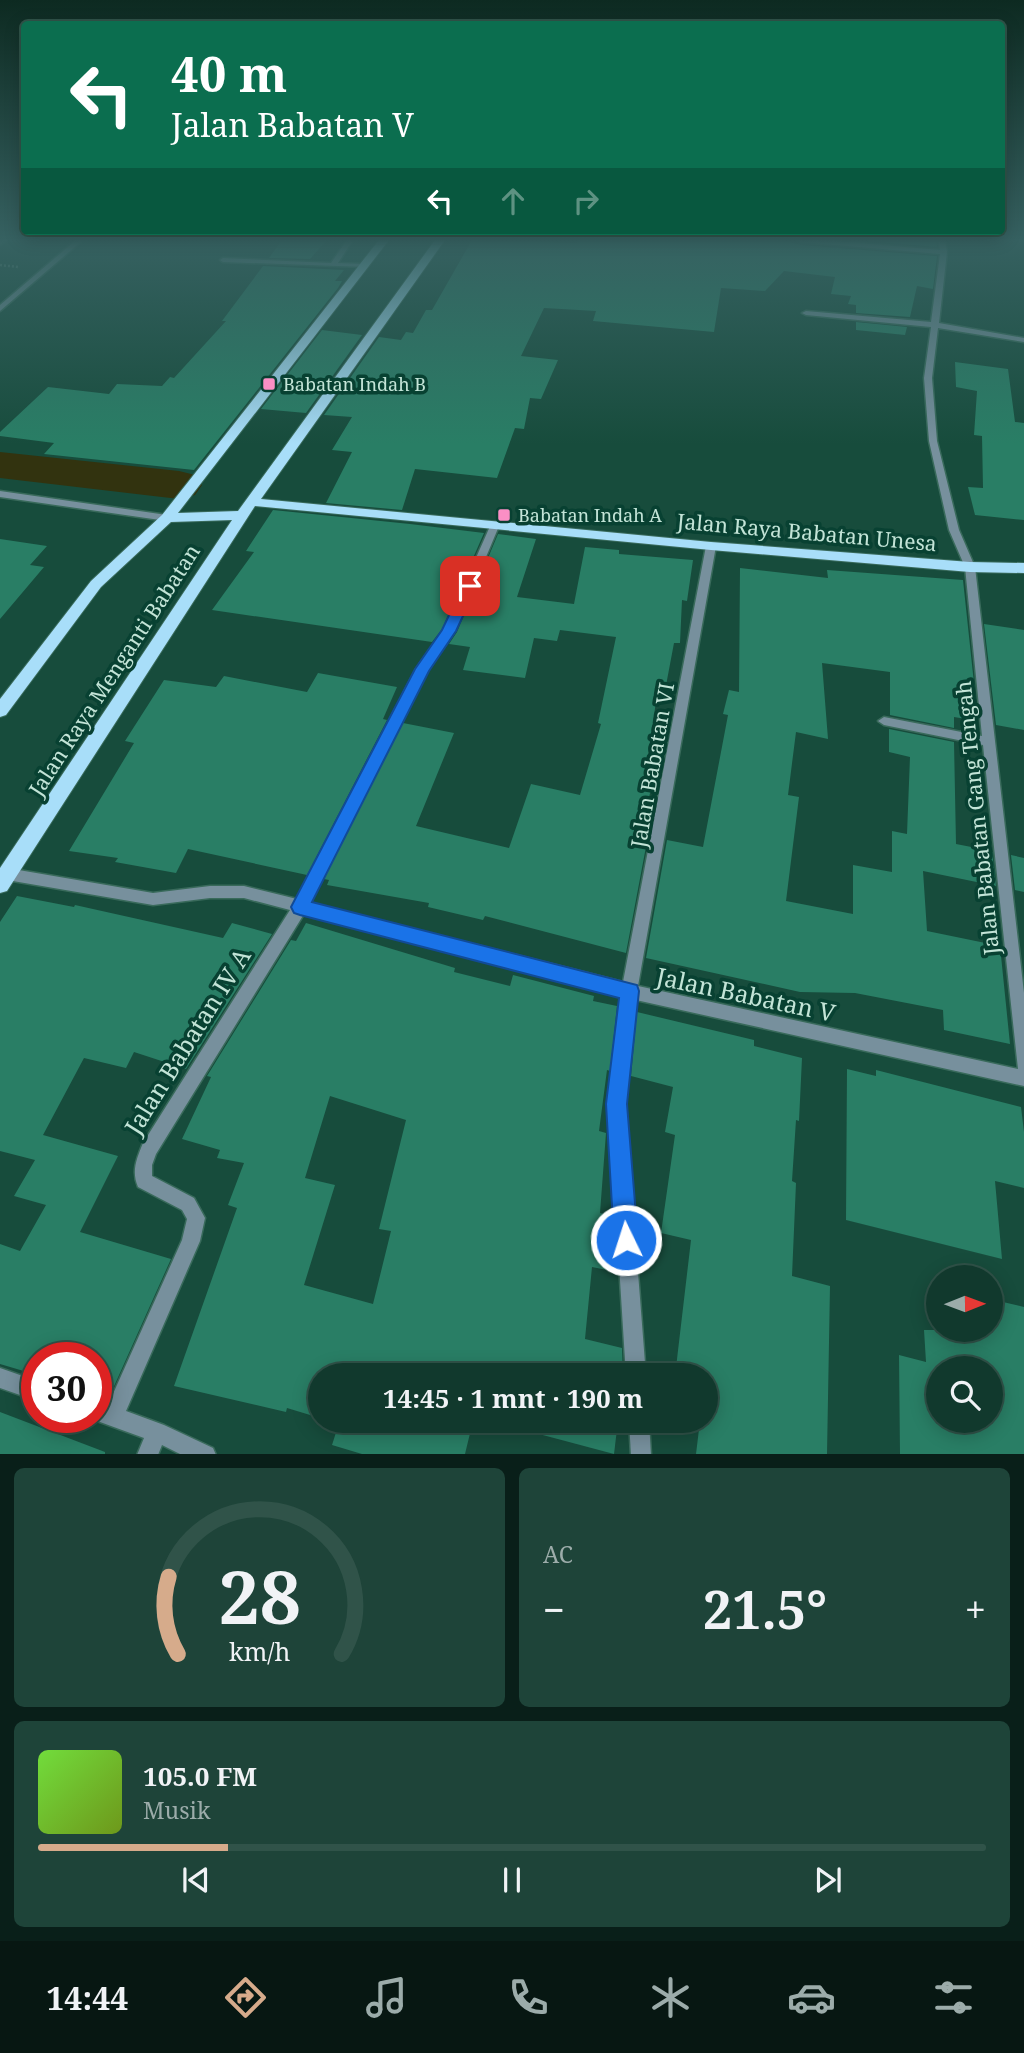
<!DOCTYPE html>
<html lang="id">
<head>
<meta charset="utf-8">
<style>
  :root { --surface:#11392d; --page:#1e4439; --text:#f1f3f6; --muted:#9cacaa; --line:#305349; --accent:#d6ab8b }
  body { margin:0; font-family:"Noto Serif",serif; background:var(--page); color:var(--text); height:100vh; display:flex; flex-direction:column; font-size:26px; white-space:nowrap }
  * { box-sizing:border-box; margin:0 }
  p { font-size:23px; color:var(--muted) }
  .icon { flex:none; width:38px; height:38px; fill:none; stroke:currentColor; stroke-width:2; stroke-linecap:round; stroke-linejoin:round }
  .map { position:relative; height:1454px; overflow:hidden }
  .drawer { display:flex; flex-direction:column; gap:14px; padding:14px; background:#091f19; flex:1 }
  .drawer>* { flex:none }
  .hud { position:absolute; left:21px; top:21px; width:984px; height:214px; border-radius:7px; box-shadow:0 4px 18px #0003,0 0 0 2px var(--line); background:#0b6e4f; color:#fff; overflow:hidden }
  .needle { width:46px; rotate:89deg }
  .fabs { position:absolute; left:926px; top:1265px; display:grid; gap:14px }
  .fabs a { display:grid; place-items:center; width:77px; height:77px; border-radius:50%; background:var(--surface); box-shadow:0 4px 18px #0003,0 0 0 2px var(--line); font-size:35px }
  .speed { position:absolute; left:21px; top:1342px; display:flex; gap:14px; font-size:35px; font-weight:700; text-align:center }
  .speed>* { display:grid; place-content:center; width:91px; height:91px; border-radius:50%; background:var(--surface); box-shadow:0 4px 18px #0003,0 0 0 2px var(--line); line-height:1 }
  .speed .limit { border:10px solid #d22; background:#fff; color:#111 }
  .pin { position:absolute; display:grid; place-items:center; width:60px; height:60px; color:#fff; margin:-30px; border-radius:14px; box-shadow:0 4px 10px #0006 }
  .me { position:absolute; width:77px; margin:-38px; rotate:356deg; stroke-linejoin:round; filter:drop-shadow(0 0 5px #0008) }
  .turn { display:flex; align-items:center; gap:24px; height:147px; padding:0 35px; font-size:32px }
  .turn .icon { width:91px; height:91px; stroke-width:2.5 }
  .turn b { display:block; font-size:49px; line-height:60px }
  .lanes { display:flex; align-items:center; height:66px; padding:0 35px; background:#0003; justify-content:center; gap:35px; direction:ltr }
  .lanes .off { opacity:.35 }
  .big { font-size:52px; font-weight:700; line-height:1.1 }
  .drawer .tile { flex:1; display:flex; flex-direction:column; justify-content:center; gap:10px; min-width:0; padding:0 24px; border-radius:10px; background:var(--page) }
  .drawer .dial { align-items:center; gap:0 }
  .dial svg { height:182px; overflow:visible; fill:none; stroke:var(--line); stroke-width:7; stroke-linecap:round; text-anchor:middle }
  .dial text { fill:var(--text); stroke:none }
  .song { display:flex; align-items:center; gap:21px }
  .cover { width:84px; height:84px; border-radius:10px; background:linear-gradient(135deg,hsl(100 70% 55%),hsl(80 70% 35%)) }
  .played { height:7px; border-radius:4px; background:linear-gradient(90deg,var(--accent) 20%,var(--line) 20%) }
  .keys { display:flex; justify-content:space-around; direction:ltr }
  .heat { display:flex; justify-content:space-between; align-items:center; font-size:38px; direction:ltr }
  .drawer .tiles { flex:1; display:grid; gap:14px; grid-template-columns:1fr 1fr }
  .tile:last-child { grid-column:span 2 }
  .trip { position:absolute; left:308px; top:1363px; width:410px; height:70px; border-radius:35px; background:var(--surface); box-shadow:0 4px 18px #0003,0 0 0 2px var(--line); font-weight:700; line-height:70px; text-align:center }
  .tabs { display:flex; height:112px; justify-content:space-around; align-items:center; background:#071712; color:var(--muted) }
  .tabs .icon { width:49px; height:49px }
  .tabs .on { color:var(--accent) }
  .tabs b { font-size:32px; color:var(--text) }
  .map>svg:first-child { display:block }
</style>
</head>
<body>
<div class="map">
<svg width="1024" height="1455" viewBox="0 0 1024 1455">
  <rect width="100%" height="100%" fill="#174c3c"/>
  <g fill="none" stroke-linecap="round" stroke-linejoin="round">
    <!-- river -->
    <path fill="#32330f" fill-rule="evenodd" d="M0 452 179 471 195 475 202 485 195 495 179 499 0 478Z"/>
  </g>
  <!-- building -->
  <g fill="#297e65" fill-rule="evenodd">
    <path d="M282 240H327L310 259 269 258Z"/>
    <path d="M472 240 577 243V240H781L801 245 937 256 933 289 917 286 910 317 856 313V305L848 304 851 296 831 294 835 277 784 271 765 291 721 288 714 332 593 321 596 311 544 308 521 356 558 360 541 399 530 398 524 429 515 428 497 478 415 469 402 510 326 503 352 452 332 450 352 417 324 415 379 337 401 340 406 332 413 333 426 310H432Z"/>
    <path d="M869 240H936L937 247 868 241Z"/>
    <path d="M263 266 344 270 335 281H342L338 288 194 470 44 454 54 443 0 436V432L48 387 109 394 117 384 162 386 170 377 174 378 226 321H222Z"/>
    <path d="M856 322 907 327 905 335 856 330Z"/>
    <path d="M322 330 362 335 306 413 261 409Z"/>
    <path d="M955 362 1008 369 1015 422 1024 423V520L975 515 968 487 983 488 982 436 974 435 977 391 956 387Z"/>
    <path d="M273 510 410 524 484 533 442 629 432 642 212 610 254 552 246 551Z"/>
    <path d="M498 534 536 539 517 597 574 604 585 547 619 550V554L693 560 687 601 682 600 680 643H674L664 696 657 695 647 762 657 764 640 835 648 836 626 953 485 916 483 920 428 907 429 903 327 885 329 880 324 879 403 723 454 733 416 826 509 848 531 784 580 795 601 724 598 723 616 637 560 630 557 641 534 638 525 678 463 670 470 647 449 644 457 632Z"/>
    <path d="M0 539 47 546 30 565 44 567 0 619Z"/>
    <path d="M740 568 828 578 827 570 963 580 978 721 954 717V728L890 715V672L822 663 828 739 796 732 788 795 799 797 786 901 853 914V865L892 872V831L907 834 910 757 889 752V729L954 742 956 844 992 851 996 886 923 871 927 931 1000 946 1010 1044 944 1030 943 1010 855 993 800 992 646 958 667 840 703 847 728 715 723 714 729 690 739 692Z"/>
    <path d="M984 624 1024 630V730L996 725Z"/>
    <path d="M318 673 397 687 383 719 387 720 307 875 188 849 176 873 115 862 118 858 69 851 134 743 125 741 164 680 216 687 224 676 307 692Z"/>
    <path d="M1011 855 1024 858V892L1015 890Z"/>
    <path d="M17 896 74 907 75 905 223 938 232 923 272 934 186 1069 134 1052 126 1068 84 1058 43 1135 118 1156 80 1232 171 1259 107 1402 96 1399V1358H37V1375L0 1364V1244L20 1251 46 1205 14 1196 35 1160 0 1151V922Z"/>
    <path d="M306 923 455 968 454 972 510 986 513 975 594 996 593 1001 617 1006 610 1071 607 1070 599 1131 606 1133 600 1213 613 1216 607 1270 592 1267 585 1339 622 1348 623 1376H320V1418L287 1408 286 1412 174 1386 237 1208 228 1205 244 1163 217 1158 220 1150 182 1139 211 1077 207 1076 291 940 296 941ZM330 1096 406 1120 379 1229 391 1231 373 1304 304 1285 335 1185 305 1178Z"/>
    <path d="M637 1012 754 1040V1046L802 1058 799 1121 796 1120 792 1181 796 1183 792 1276 830 1286 827 1454H696L700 1421H705L707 1376H675L691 1240 661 1233 675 1135 665 1132 673 1087 631 1076Z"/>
    <path d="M847 1069 876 1076V1070L1021 1107 1024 1132V1188L995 1181 1002 1259 846 1220Z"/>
    <path d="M990 1299 1024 1307V1454H900L899 1355 926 1362 924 1330H990ZM938 1368H990V1421H938Z"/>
    <path d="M0 1412 105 1452V1454H0Z"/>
    <path d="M331 1421H473L465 1454H362L332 1445 339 1423Z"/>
    <path d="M490 1421H618L614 1454Z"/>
  </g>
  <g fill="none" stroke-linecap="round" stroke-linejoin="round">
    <defs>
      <g id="minor">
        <path d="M0 240H7L0 245Z"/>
        <path d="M76 240H83L0 311V305Z"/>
        <path d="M347 240H353L338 263 364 264 366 265V267L223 262 220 260 223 258 331 263Z"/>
        <path d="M798 240H824L940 250 939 240H945L947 252 939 323 1024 338V342L938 328 932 378 937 441 959 530 975 567 1024 993V1086L636 1000 625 1104 646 1376H626L609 1104 621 996 304 914 156 1154 152 1165V1176L194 1198 205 1218 200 1241 126 1411 164 1425 213 1448 216 1455H182L162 1445 158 1455H137L144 1438 89 1418H96V1401L108 1405 182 1240 187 1219 182 1210 138 1187C131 1171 137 1158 143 1143L290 910 244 898H210L153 905 7 880 2 878 0 874 2 870 7 868 153 893 210 886H244L297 899 416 669 444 630 491 524H497L499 526 455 631 427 670 309 903 623 982 706 546 711 543 716 546 638 986 1018 1069 983 745 884 725 878 721 884 717 982 736 965 567 949 530 929 441 924 378 931 327 806 315 802 313 806 311 931 322 940 254 801 242Z"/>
        <path d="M0 491 167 515 172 518 167 521 0 497Z"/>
        <path d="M0 1368 37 1381V1401L0 1388Z"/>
        <path d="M629 1421H649L651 1455H631Z"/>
      </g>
      <path id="major" d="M379 240H389L178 513 238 511 435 240H445L261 499 711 542 970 562 1024 563V573L970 572 711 550 255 506 7 891 0 893V868L232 520 171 522 101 587 6 715 0 717V699L91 581 162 515Z"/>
    </defs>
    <!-- minor casing -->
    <use href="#minor" stroke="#396a5b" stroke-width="3"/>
    <!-- major casing -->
    <use href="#major" stroke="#396a5b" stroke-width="2"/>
    <!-- path -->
    <path stroke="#628e80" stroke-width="2.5" stroke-dasharray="2 2" stroke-linecap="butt" d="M0 265 18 267"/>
    <!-- minor -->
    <use href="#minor" fill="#77909d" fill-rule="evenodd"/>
    <!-- major -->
    <use href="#major" fill="#a8def9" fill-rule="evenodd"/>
  </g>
  <!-- sky -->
  <linearGradient id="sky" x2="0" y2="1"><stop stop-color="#0d2a21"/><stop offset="0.54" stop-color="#366161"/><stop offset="1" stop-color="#366161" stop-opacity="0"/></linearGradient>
  <rect width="1024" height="444" fill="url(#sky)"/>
  <!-- route -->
  <path fill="#1a73e8" stroke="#114b97" stroke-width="2" d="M470 582 477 586 456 631 429 671 312 902 637 985 639 991 627 1104 638 1240 635 1248 626 1252 618 1248 614 1240 606 1104 619 998 300 915 294 913 291 907 415 669 442 630 463 586Z"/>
  <!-- markers -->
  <g fill="#fb8fc5" stroke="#084132" stroke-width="2.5">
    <rect x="262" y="377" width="14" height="14" rx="3.5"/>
    <rect x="497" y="508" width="14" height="14" rx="3.5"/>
  </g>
  <g text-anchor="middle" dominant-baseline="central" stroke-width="7" stroke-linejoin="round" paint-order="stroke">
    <!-- far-poi labels -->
    <g font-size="18" fill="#c3e4d7" stroke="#084132" text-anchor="start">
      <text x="283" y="384">Babatan Indah B</text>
      <text x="518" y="515">Babatan Indah A</text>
    </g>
    <!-- street labels -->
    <g font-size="21" fill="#c3e4d7" stroke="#084132">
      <text transform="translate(807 532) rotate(5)">Jalan Raya Babatan Unesa</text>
      <text transform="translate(114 670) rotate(-57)">Jalan Raya Menganti Babatan</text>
      <text transform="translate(652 765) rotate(-80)">Jalan Babatan VI</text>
      <text transform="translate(977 818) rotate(-96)">Jalan Babatan Gang Tengah</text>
    </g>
    <!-- near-street labels -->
    <g font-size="24" fill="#c3e4d7" stroke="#084132">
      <text transform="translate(746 994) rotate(12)">Jalan Babatan V</text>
      <text transform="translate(187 1041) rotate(-58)">Jalan Babatan IV A</text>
    </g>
  </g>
</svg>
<div class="fabs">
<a><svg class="needle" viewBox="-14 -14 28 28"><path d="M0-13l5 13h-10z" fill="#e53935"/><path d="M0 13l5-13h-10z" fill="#9cacaa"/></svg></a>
<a><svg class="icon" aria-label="search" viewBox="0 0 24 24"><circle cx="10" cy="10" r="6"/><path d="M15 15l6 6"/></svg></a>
</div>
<div class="speed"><div class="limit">30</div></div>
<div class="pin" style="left:470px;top:586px;background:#d93025"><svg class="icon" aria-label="arrive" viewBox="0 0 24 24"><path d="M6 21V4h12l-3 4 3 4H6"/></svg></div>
<svg class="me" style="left:626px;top:1240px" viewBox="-20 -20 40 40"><circle r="17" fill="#1a73e8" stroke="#fff" stroke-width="3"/><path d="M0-11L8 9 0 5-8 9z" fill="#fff"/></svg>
<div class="trip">14:45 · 1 mnt · 190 m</div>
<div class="hud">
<div class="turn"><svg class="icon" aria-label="left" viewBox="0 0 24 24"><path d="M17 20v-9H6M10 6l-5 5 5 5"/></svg><div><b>40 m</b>Jalan Babatan V</div></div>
<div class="lanes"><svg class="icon" aria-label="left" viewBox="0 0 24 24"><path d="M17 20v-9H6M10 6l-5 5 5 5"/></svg><svg class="icon off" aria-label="ahead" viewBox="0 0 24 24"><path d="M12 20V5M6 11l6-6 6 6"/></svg><svg class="icon off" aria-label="right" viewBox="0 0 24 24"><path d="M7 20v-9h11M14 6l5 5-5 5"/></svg></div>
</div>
</div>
<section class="drawer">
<div class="tiles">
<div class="tile dial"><svg viewBox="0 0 100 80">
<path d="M14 69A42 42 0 1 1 86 69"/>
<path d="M14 69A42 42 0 0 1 10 35" stroke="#d6ab8b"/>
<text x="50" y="56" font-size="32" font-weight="700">28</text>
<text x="50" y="72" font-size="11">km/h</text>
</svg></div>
<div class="tile"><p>AC</p>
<div class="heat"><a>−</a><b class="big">21.5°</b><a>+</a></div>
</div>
<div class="tile">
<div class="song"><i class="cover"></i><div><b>105.0 FM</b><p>Musik</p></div></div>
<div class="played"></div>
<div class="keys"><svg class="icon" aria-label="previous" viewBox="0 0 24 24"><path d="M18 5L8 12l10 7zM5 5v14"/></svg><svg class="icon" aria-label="pause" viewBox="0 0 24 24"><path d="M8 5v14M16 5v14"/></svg><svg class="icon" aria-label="next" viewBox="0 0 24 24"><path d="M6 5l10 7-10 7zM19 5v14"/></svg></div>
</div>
</div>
</section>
<nav class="tabs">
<b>14:44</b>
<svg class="icon on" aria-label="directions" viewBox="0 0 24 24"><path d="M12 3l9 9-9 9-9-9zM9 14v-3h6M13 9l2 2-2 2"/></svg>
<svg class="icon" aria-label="music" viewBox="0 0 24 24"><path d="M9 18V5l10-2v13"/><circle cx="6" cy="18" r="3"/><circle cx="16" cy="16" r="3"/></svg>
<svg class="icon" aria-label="phone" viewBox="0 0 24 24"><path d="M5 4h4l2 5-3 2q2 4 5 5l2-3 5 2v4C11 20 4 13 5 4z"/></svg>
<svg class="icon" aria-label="climate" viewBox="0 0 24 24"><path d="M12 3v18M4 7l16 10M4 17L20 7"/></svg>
<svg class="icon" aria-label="car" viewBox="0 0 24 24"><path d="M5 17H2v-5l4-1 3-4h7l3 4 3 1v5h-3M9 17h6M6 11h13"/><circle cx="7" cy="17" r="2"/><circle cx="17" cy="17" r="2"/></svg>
<svg class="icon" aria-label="filters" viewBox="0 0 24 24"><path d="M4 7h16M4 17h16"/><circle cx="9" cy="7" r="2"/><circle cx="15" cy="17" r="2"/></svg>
</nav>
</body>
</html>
